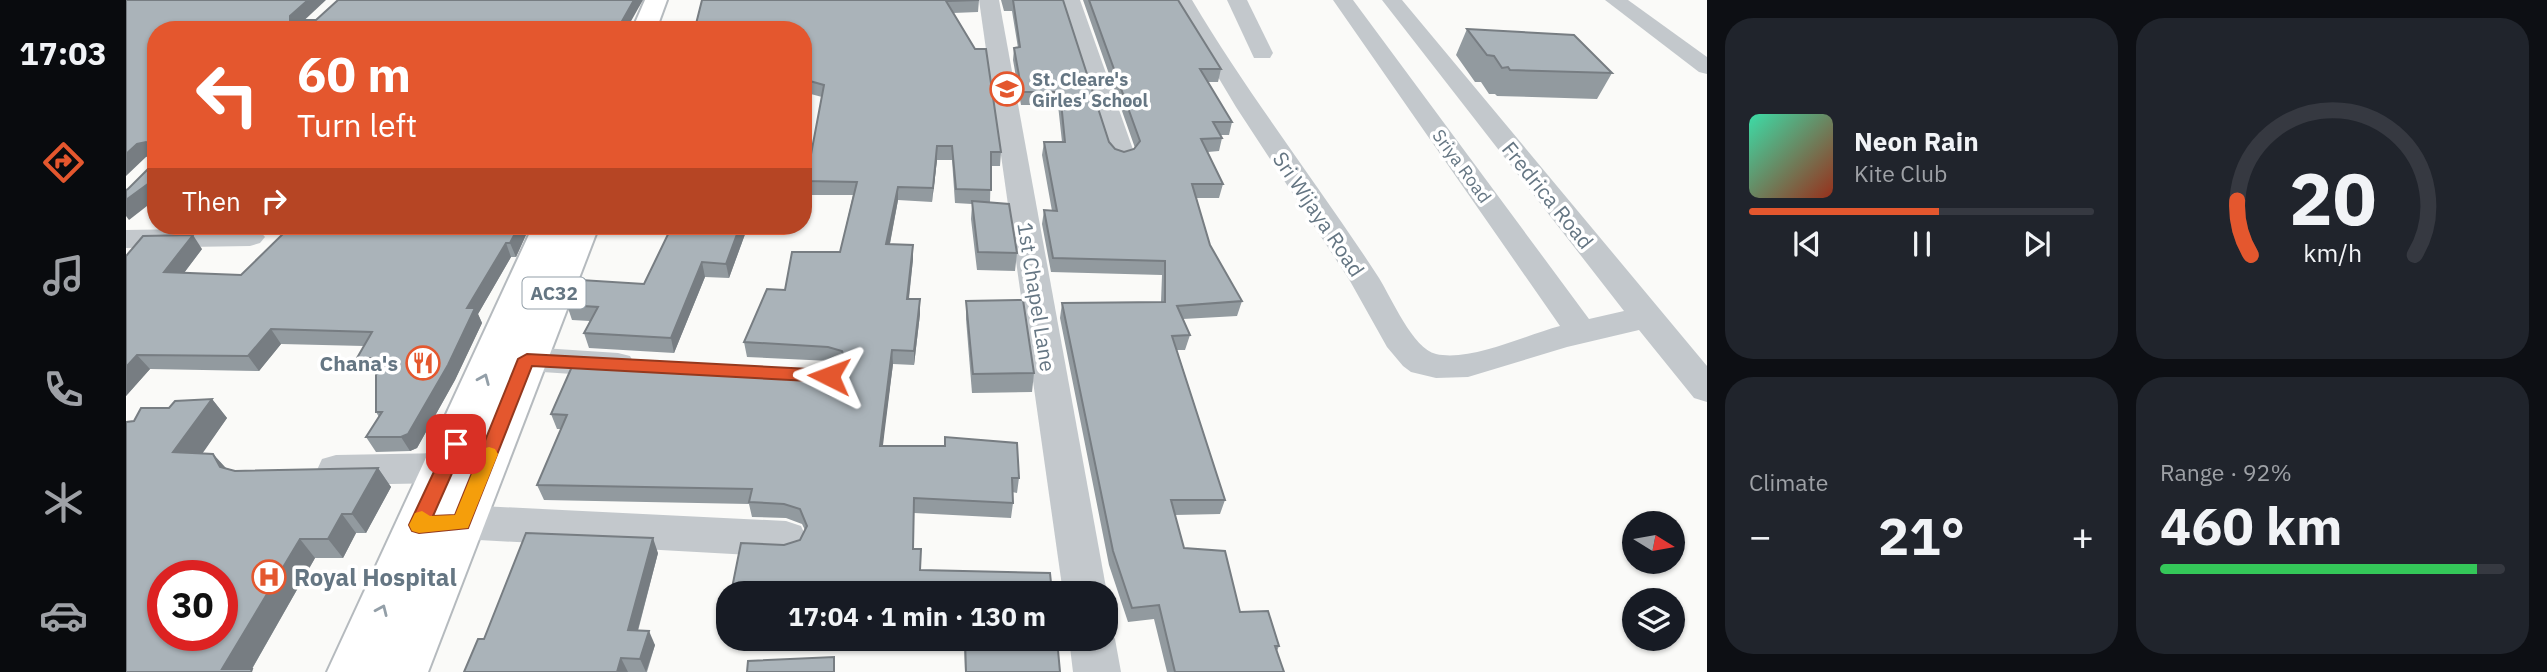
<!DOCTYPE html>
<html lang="en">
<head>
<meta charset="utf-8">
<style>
  :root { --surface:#171b24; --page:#20242c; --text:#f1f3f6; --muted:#9ea1a6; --line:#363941; --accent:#e4572e }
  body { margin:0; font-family:"IBM Plex Sans",sans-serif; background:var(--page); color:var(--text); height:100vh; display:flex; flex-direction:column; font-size:26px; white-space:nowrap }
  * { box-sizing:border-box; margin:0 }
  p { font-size:23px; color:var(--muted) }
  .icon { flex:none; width:38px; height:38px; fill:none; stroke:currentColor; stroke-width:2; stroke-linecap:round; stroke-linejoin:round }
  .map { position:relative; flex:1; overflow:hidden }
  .side { display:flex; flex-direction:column; gap:18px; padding:18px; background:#0d0f14; width:840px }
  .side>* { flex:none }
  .guide { position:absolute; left:21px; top:21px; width:665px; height:214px; border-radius:28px; box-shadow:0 2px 5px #0004; background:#e4572e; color:#fff; overflow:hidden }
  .needle { width:46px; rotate:101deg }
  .controls { position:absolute; left:1496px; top:511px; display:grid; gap:14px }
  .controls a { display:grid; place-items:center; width:63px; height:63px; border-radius:50%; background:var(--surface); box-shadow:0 2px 5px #0004; font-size:35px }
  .speed { position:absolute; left:21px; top:560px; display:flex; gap:14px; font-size:35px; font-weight:700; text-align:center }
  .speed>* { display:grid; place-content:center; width:91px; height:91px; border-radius:50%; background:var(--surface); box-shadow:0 2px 5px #0004; line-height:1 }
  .speed .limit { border:10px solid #d22; background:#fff; color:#111 }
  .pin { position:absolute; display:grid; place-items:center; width:60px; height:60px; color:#fff; margin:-30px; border-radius:14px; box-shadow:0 4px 10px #0006 }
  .me { position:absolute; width:77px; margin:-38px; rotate:273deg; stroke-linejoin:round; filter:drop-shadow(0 0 5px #0008) }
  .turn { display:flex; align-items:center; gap:24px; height:147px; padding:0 35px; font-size:32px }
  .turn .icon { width:91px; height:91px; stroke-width:2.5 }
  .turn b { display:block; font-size:49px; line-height:60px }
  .then { display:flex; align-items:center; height:66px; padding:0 35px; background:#0003; gap:14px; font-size:26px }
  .big { font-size:52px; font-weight:700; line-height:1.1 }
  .side .widget { flex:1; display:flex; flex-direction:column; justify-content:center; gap:10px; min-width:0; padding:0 24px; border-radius:28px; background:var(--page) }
  .side .dial { align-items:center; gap:0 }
  .dial svg { height:182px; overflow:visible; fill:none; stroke:var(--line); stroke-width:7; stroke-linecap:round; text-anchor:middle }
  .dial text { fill:var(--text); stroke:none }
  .song { display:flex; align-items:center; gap:21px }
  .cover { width:84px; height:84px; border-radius:10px; background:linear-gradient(135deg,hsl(160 70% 55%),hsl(10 70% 35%)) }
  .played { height:7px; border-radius:4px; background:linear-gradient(90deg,var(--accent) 55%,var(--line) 55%) }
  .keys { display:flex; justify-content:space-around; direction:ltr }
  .heat { display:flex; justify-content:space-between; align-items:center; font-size:38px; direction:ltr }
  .charge { height:10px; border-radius:5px; background:linear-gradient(90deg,#34c759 92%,var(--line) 0) }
  .side .tiles { flex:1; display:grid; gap:18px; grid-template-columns:repeat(2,1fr) }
  .trip { position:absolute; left:590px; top:581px; width:402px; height:70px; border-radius:28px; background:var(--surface); box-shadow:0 2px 5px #0004; font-weight:700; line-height:70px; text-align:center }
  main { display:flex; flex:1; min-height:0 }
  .menu { display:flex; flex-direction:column; width:126px; justify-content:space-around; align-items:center; background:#090b0e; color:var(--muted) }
  .menu .icon { width:49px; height:49px }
  .menu .on { color:var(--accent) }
  .menu b { font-size:32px; color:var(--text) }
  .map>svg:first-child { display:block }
</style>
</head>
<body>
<main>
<nav class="menu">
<b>17:03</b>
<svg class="icon on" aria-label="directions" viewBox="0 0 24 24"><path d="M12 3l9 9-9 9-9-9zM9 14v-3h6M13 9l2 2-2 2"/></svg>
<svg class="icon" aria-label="music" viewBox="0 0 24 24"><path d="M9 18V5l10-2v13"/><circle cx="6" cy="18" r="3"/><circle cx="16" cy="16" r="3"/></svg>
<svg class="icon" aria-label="phone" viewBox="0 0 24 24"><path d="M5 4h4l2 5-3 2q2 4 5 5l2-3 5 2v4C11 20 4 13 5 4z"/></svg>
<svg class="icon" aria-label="climate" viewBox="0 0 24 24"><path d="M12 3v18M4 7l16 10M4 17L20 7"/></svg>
<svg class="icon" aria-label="car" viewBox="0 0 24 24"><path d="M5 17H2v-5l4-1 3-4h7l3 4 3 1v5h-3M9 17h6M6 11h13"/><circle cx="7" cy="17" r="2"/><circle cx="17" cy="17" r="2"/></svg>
</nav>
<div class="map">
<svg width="1581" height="672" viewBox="0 0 1581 672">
  <rect width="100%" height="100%" fill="#fafaf8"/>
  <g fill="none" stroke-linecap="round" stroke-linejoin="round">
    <defs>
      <g id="primary">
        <path d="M519 0H541L530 30H506Z"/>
        <path d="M407 226H473L302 672H201Z"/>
      </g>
    </defs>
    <!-- primary casing -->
    <use href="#primary" stroke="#b5babe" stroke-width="4"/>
    <!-- street -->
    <g fill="#c3c8cc" fill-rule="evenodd">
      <path d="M853 0H873L981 593 980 595 937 593Z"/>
      <path d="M934 0H954L1009 155 1005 160 996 163 987 160 983 155Z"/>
      <path d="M1046 0H1066C1123 96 1192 184 1253 278 1265 297 1287 349 1310 354 1344 362 1400 335 1434 326L1207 0H1227L1463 319 1498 311 1256 0H1276L1581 366V402L1568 398 1513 330 1441 347 1342 377 1310 378 1285 372 1277 366 1261 347 1224 281 1110 107Z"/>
      <path d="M1101 0H1121L1147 53 1144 58H1128Z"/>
      <path d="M1479 0H1502L1581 57V74L1573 72Z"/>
      <path d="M124 228 134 231 139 237 134 243 124 246 0 248V230Z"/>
      <path d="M401 347 492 353 504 356 509 365 504 374 492 377 401 371 389 367 384 359 389 351Z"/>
      <path d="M319 453 333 457 338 468 333 479 319 483 210 485 196 481 191 470 196 459 210 455Z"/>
      <path d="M335 505 660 521 675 526 681 539 675 552 660 557 335 539 313 541 299 536 293 524 299 512 313 507Z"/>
      <path d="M980 623 989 639 995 672H947L943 639H980Z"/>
    </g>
    <!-- primary -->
    <use href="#primary" fill="#fff" fill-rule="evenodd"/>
  </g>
  <!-- wall -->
  <g fill="#929a9f">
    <path d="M576 0H853L852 12 827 13 849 49H860L875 152 874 166H865L864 202 883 204 891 253 889 271 851 270 845 219 846 204 829 203 826 160H811L806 202 772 200 764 244 787 245V259L783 299H794V314L788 365 767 364 756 446H819V437L891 443 893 478 891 493 886 492 887 503 885 518 788 513V549H795V570L924 573 926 593H605L615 543 658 545 674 540 679 530 676 524 660 518 626 517 623 504 418 500 411 485 435 429H431L425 414 448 362 701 376 714 373 718 367 717 366 704 361 621 357 618 342 641 289 659 290 666 252H714L727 195H681L680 181 696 97 681 93 677 102V30H567L570 24Z"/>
    <path d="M875 0H937L983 142 989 149 998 152 1009 148 957 0H1052L1095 69 1092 82H1082L1106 122 1103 135H1095L1096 138 1093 151 1082 152 1097 184 1093 198H1070L1084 245 1116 301 1111 316 1057 319 1064 335 1059 350H1051L1099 500 1094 514 1049 515 1058 548 1114 612 1153 646 1151 651 1158 672H1041L1028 619 1002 622 983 565 934 318 936 303 1035 302 1036 275 925 272 916 224 918 210 926 211 916 155 918 142H936L932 105H895L887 60 888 48H892L886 11H878Z"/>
    <path d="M1341 29 1486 73 1471 99 1371 96 1369 94H1363L1355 82H1349L1330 55Z"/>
    <path d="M404 226 390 257H385L352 314 356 323 329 380 291 448 284 451 250 452 240 437 253 417 250 412V372H239L231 358 238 346 155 344 133 371 24 369 0 396V256L76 249 58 273 115 275Z"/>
    <path d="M622 226 603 278 579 277 548 353 463 348 458 333 464 321 446 320 441 305 518 284Z"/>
    <path d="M840 301 908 373 906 392 846 393 840 319Z"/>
    <path d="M86 399 101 418 76 453 87 454 100 468 109 471 252 468 265 487 240 533H230L217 558H189L126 669 8 421 43 408Z"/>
    <path d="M532 553 512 631 529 645 521 672H338L358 639Z"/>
    <path d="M838 639H931L934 672H839Z"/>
  </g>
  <!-- shaded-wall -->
  <g fill="#777d82">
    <path d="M182 0H200L170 28 164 20V16Z"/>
    <path d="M508 0H517L500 30H491Z"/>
    <path d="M680 80 681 93 677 102V86Z"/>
    <path d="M20 142 29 155 20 157 0 176V154L11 144Z"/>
    <path d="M811 146V160L806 202 807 188Z"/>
    <path d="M30 178V199L3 220 0 216V200Z"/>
    <path d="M772 187V200L761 258 760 244Z"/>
    <path d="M393 226H404L390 257 384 243Z"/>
    <path d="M614 226H622L603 278 600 264Z"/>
    <path d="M67 235 76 249 48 286 38 272Z"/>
    <path d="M380 243 385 257 352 314 356 323 329 380 291 448 284 451 275 437 341 308Z"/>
    <path d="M787 245V259L781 313V299Z"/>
    <path d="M576 262 579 277 548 353 545 338Z"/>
    <path d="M794 299V314L788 365V351Z"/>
    <path d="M145 329 155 344 133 371 122 356Z"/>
    <path d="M766 350 767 364 755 461 754 446Z"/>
    <path d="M11 355 24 369 0 396V367Z"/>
    <path d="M86 399 101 418 65 470 47 452Z"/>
    <path d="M87 454 104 473 94 467Z"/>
    <path d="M252 468 265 487 240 533 226 514Z"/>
    <path d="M216 514 230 533 217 558 202 539Z"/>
    <path d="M527 538 532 553 508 644 502 630Z"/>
    <path d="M174 539 189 558 124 672 96 669Z"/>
    <path d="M523 631 529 645 520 672 514 659Z"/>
    <path d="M495 658 502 672H491Z"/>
  </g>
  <!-- building -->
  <g fill="#aab3b9" stroke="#777d82" stroke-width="2" fill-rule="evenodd">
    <path d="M0 0H182L164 16V20H190L212 0H508L491 30H30V178L0 200V190L2 189 22 169 24 145 20 142 11 144 0 154Z"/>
    <path d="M576 0H853L820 1 849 49H860L875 152H865V190L830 189 826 146H811L807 188 772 187 760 244 787 245 781 299H794L788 351 766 350 754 446H819V437L891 443 893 478H886L887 503 788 498 787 549H795L794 570 924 573 926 593H605L615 543 658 545 674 540 681 526 674 509 658 504 623 502 626 489 411 485 441 415 425 414 448 362 701 376 714 373 721 363 716 351 702 347 618 342 641 289 659 290 666 252H714L731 182 680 181 698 85 680 80 677 86V30H567L570 24Z"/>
    <path d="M887 0H937L983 142 989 149 998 152 1008 149 1014 141 963 0H1052L1095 69H1074L1106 122H1087L1096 138 1075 139 1097 184H1066L1084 245 1116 301 1051 306 1064 335 1046 336 1099 500H1045L1058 548 1099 551 1114 612 1142 611 1153 646H1149L1158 672H1049L1033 605 1006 608 987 551 936 303 1039 302V261L927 258 918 210 931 211 918 142H939L934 92H896L888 48 894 47Z"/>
    <path d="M1341 29 1448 35 1486 73 1384 70 1382 67 1376 68 1368 56 1361 55Z"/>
    <path d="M846 201 883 204 891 253 852 252Z"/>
    <path d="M165 226H393L384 243H380L341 308H349L322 365 282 434 275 437H240L256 412H250V358H231L246 332 145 329 122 356 11 355 0 367V256L17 236 67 235 38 272 115 275Z"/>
    <path d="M546 226H614L600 264 576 262 545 338 458 333 472 307 441 305 455 280 518 284Z"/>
    <path d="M897 300 908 373 847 374 840 301Z"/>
    <path d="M86 399 47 452 87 454 94 467 109 471 252 468 226 514H216L202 539H174L96 669H126L125 672H0V422L8 421 15 408H43L49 401ZM37 576H96V635H37Z"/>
    <path d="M400 533 527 538 502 630 523 631 514 659 495 658 491 672H338L352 639H358Z"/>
    <path d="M839 639H931L934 672H840Z"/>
    <path d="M708 657V672H621L622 661Z"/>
  </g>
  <!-- one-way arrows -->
  <defs><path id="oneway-chevron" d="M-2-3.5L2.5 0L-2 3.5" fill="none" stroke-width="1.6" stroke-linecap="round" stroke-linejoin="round" transform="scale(1.75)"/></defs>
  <g stroke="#939fa8">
    <use href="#oneway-chevron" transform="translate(358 379) rotate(-67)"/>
    <use href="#oneway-chevron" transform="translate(256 610) rotate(-66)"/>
  </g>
  <!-- route -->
  <path fill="#e4572e" stroke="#94391e" stroke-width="2" d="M401 354 703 370 712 376 703 382 406 366 342 528 293 533 286 531 283 525 321 444 323 439H336L339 444 307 516 329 515 392 359Z"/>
  <!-- slow -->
  <path fill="#f59e0b" d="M363 447 369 449 372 454 342 528 293 533 286 531 283 525 289 513 296 511 304 516 329 515 354 454 356 449Z"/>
  <!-- icons -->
  <defs>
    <symbol id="school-ring" viewBox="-11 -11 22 22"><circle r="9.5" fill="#fff" stroke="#e4572e" stroke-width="1.5"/><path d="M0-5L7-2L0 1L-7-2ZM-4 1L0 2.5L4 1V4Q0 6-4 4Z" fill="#e4572e"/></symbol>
    <symbol id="restaurant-ring" viewBox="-11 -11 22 22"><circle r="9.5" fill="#fff" stroke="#e4572e" stroke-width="1.5"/><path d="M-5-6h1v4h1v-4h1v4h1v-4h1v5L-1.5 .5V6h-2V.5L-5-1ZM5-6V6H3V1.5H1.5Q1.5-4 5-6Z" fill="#e4572e"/></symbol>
    <symbol id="hospital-ring" viewBox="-11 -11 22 22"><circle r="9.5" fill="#fff" stroke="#e4572e" stroke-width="1.5"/><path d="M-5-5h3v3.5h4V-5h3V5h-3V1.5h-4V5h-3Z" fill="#e4572e"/></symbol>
  </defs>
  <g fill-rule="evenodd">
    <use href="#school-ring" x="862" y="70" width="38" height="38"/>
    <use href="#restaurant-ring" x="278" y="344" width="38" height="38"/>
    <use href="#hospital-ring" x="124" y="558" width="38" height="38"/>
  </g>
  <g text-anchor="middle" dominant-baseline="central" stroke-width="7" stroke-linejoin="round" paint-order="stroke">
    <!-- far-poi labels -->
    <g font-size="18" font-weight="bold" fill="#657683" stroke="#fff" text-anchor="start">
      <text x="906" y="79">St. Cleare's<tspan x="906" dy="21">Girles' School</tspan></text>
    </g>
    <!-- far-street labels -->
    <g font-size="18" fill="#657683" stroke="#fff">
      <text transform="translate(1336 166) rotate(54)">Sriya Road</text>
    </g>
    <!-- shield labels -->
    <rect fill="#fff" stroke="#939fa8" stroke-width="2" x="396.5" y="277.5" width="63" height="31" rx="5"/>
    <g font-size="19" font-weight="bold" fill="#657683">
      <text x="428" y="293">AC32</text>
    </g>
    <!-- street labels -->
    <g font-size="21" fill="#657683" stroke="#fff">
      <text transform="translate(1422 195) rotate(51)">Fredrica Road</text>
      <text transform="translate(1193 214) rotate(56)">Sri Wijaya Road</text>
      <text transform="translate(911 297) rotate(81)">1st Chapel Lane</text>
    </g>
    <!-- poi labels -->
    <g font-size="21" font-weight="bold" fill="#657683" stroke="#fff" text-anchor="end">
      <text x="272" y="363">Chana's</text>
    </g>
    <!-- near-poi labels -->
    <g font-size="24" font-weight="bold" fill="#657683" stroke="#fff" text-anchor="start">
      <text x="168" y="577">Royal Hospital</text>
    </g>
  </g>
</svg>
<div class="controls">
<a><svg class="needle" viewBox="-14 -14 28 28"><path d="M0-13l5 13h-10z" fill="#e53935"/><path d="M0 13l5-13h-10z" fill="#9ea1a6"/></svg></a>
<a><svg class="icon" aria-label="layers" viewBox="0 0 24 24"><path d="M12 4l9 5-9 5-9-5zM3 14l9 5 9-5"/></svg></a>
</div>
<div class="speed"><div class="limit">30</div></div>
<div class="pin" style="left:330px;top:444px;background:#d93025"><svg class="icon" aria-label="arrive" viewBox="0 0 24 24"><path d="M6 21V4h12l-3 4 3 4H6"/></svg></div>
<svg class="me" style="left:703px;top:376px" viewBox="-20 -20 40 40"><path d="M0-17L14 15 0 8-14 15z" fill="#e4572e" stroke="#fff" stroke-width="4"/></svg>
<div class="trip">17:04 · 1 min · 130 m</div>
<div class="guide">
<div class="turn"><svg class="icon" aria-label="left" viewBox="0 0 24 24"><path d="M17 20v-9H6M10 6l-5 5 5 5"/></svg><div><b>60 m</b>Turn left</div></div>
<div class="then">Then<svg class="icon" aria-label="right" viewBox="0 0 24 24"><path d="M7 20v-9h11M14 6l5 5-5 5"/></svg></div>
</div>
</div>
<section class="side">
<div class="tiles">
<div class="widget">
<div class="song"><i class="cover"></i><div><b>Neon Rain</b><p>Kite Club</p></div></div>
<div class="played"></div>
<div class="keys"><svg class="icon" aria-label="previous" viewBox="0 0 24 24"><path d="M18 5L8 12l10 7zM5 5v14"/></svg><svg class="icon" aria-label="pause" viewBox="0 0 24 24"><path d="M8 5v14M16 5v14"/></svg><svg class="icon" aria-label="next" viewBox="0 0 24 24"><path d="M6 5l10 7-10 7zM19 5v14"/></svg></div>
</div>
<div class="widget dial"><svg viewBox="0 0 100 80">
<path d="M14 69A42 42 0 1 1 86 69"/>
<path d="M14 69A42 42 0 0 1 8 45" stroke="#e4572e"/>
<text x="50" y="56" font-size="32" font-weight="700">20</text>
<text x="50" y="72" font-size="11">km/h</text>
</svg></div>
<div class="widget"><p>Climate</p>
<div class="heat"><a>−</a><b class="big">21°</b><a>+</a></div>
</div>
<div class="widget"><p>Range · 92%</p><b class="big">460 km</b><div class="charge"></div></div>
</div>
</section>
</main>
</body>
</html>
